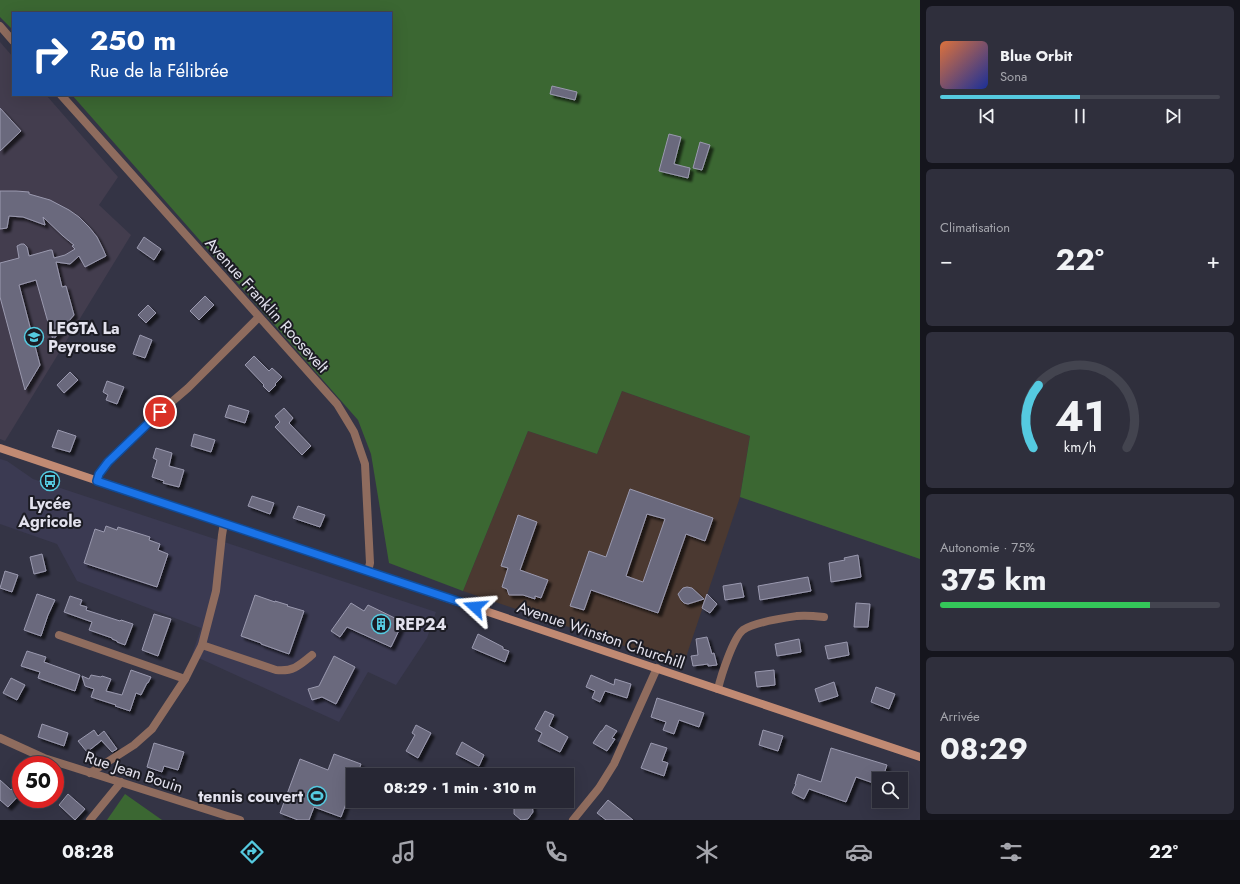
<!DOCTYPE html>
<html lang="fr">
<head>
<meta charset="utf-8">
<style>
  :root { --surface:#272734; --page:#2f2f3c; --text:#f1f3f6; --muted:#a4a5ac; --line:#43444f; --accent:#55cae0 }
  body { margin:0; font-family:Jost,sans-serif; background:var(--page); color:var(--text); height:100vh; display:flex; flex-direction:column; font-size:15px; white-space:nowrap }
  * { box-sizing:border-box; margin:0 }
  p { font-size:13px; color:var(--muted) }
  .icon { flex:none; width:22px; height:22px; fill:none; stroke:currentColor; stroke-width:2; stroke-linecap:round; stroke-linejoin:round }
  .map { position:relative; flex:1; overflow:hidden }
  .sheet { display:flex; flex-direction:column; gap:6px; padding:6px; background:#15151d; width:320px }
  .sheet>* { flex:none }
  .top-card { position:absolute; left:12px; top:12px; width:380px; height:84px; border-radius:0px; box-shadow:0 4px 16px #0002,0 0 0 1px var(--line); background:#1a4fa0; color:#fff; overflow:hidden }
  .buttons { position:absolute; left:872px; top:772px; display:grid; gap:8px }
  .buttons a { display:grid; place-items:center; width:36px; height:36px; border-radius:0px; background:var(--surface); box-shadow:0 4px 16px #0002,0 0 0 1px var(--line); font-size:20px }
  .speed { position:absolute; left:12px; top:756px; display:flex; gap:8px; font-size:20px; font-weight:700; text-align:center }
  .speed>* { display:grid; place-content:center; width:52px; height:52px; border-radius:50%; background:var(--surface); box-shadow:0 4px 16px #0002,0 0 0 1px var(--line); line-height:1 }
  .speed .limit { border:6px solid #d22; background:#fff; color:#111 }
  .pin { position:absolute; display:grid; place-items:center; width:34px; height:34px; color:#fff; margin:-17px; border:2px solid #fff; border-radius:50%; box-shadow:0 1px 4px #0007 }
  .me { position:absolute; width:44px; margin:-22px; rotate:289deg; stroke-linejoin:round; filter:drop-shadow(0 0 3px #0008) }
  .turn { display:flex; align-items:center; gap:14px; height:84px; padding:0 12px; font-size:18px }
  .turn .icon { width:52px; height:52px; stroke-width:2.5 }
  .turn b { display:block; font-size:28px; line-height:34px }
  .big { font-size:30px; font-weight:700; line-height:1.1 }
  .sheet .tile { flex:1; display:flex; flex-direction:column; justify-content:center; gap:6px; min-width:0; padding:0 14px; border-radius:6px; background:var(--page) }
  .sheet .dial { align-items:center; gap:0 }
  .dial svg { height:104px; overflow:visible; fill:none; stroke:var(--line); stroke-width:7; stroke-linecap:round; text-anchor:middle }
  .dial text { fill:var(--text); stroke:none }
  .song { display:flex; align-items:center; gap:12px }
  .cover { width:48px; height:48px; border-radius:6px; background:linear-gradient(135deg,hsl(20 70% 55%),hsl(230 70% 35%)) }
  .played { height:4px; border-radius:2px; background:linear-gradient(90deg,var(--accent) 50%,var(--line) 50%) }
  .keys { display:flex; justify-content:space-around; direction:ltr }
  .heat { display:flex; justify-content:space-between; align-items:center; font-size:22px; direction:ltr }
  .charge { height:6px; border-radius:3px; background:linear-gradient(90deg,#34c759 75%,var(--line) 0) }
  .trip { position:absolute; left:346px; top:768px; width:228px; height:40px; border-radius:0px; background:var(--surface); box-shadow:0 4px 16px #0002,0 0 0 1px var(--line); font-weight:700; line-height:40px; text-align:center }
  .tab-bar { display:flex; height:64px; justify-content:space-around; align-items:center; background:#101015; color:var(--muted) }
  .tab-bar .icon { width:28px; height:28px }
  .tab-bar .on { color:var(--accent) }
  .tab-bar b { font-size:18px; color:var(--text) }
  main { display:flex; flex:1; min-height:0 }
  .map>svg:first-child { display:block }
</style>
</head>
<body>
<main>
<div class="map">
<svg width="920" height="820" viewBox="0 0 920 820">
  <defs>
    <filter id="shadow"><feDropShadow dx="3.5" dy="3.5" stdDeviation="1" flood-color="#0009"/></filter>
  </defs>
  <rect width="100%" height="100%" fill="#343445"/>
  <!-- commercial -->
  <path fill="#4b3931" d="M622 391 750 436 740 497 683 666 463 591 528 431 597 454Z"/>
  <!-- built -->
  <path fill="#3b3a52" d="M0 459 7 461 33 479 436 612 427 638 396 685 368 672 339 722 192 655 201 628 77 581 57 544 0 524Z"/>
  <!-- education -->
  <path fill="#433d4e" d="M0 42 13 57V95H46L118 177 99 205 131 235 5 441 0 439Z"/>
  <!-- green -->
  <g fill="#3b6732">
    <path d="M0 0H920V559L740 497 750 436 622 391 597 454 528 431 463 591 389 563 371 454 358 420 72 95H391V13H13V30L0 17Z"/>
    <path d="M125 794 162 820H107Z"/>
  </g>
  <!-- building -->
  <g fill="#6a697d" stroke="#9a99af" fill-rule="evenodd" filter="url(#shadow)">
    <path d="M552 86 577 92 575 100 550 94Z"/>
    <path d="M0 108 21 131 0 151Z"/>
    <path d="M669 134 681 137 674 164 690 168 688 178 659 171Z"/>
    <path d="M700 142 710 145 702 170 693 168Z"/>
    <path d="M0 191H16L29 192V194L50 200 69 210 79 217 89 227 97 237 103 249 106 256 85 267 79 256 70 264 56 262 62 287 66 286 74 315 53 340 36 280 19 285 40 365 25 390 0 297V263L19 258 17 246 21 244H24L27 247 29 256 50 250H52L54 258 65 255 75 249 72 246 74 245 63 236 43 217 45 225 23 217 9 216 7 228 0 229Z"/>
    <path d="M144 237 161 249 154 260 137 248Z"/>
    <path d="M205 296 214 305 199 320 190 311Z"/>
    <path d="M148 305 156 313 146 323 138 315Z"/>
    <path d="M140 335 152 340 145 358 133 354Z"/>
    <path d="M254 356 269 371 272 368 282 377 275 384 276 385 269 392 263 386 264 385 245 365Z"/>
    <path d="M70 372 78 380 64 393 57 385Z"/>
    <path d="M107 381 124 387 117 404 106 400 108 395 103 392Z"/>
    <path d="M229 405 249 411 245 423 225 417Z"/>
    <path d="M284 408 293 418 289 423 311 446 302 455 275 427 280 422 275 416Z"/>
    <path d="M58 430 76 436 70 452 52 447Z"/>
    <path d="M194 434 215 440 211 452 191 446Z"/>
    <path d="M156 448 172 453 169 466 184 470 179 487 163 483 164 481 152 477 157 460 153 458Z"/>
    <path d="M630 489 713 518 705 541 686 534 658 613 591 590 584 610 570 606 589 551 606 557ZM647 514 665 519 643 582 626 576Z"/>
    <path d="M252 496 274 503 270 514 248 506Z"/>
    <path d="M298 506 325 515 320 527 293 518Z"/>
    <path d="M518 515 537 522 520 570 548 580 541 598 535 596V599L523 595H509L507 589 502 587 508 568 501 566Z"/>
    <path d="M106 526 117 530 118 527 150 537 149 540 160 544 158 550 168 554 157 587 84 563 95 529 104 532Z"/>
    <path d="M42 554 46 571 34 574 30 557Z"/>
    <path d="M858 555 861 577 831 582 829 563 845 560 844 558Z"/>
    <path d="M5 571 18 575 12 592 0 588Z"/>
    <path d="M808 577 811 591 760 600 758 586Z"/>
    <path d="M741 583 744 597 725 600 723 586Z"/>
    <path d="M687 587 692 588 704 599 688 604 684 603 681 600 678 594 683 588Z"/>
    <path d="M37 594 55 600 48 615 41 636 24 630Z"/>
    <path d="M707 594 717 604 710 613 702 608Z"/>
    <path d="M255 595 275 602V601L288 605 287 606 304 611 289 654 261 644V643L241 636Z"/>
    <path d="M70 596 82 600 80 605 87 607 86 610 120 621 121 620 133 624 125 645 117 642V641L112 639V638L89 630 92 622 64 612Z"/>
    <path d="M351 603 364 611 368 605 403 622 391 647 347 627 340 637 331 631Z"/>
    <path d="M856 603 870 604 868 627H854Z"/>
    <path d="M154 614 171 619 158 656 142 650Z"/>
    <path d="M478 634 503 647V649L509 651 505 662 472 648Z"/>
    <path d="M707 637 712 654 714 653 717 665 708 666V664L693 666 691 656 698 655 696 639Z"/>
    <path d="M799 639 801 652 777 656 775 644Z"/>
    <path d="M847 642 849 655 828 659 825 646Z"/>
    <path d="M27 651 46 657 44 662 80 675 75 691 38 678 40 672 21 666Z"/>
    <path d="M334 656 355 667 336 704 322 697 312 700 308 689 319 686Z"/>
    <path d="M131 670 151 677 148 683H147L141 695 136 693 130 711 115 706 116 705 91 697 94 689 85 686 82 676 89 679 91 675 101 677 102 676 111 679 106 691 122 695Z"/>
    <path d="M774 670 775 685 757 687 755 672Z"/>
    <path d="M591 675 614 685 615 679 631 684 627 698 605 691 600 702 592 698 595 691 586 687Z"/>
    <path d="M11 678 25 685 17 700 3 693Z"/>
    <path d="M834 682 838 696 819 702 815 689Z"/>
    <path d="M876 687 895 694 889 709 871 702Z"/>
    <path d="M657 698 704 713 699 727 679 720 674 734 663 730 666 722 651 717Z"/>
    <path d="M545 711 554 715 549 726 568 737 560 752 538 741 542 733 535 729Z"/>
    <path d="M42 724 68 733 64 746 38 737Z"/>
    <path d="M416 725 431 733 418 758 406 751 415 735 412 733Z"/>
    <path d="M606 725 617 731 612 738 615 739 607 751 593 743 601 731H602Z"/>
    <path d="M94 730 98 736 104 731 117 749 112 752 101 740V741L87 752 78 741Z"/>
    <path d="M763 730 783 736 778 751 759 745Z"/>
    <path d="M462 742 484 755 479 766 456 754Z"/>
    <path d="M154 743 184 752 178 770 164 766 162 772 147 767Z"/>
    <path d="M651 743 667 748 662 761 668 763 664 776 641 768Z"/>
    <path d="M831 748 887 765 885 771 903 778V779H879V785L856 777 846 802 809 789 804 799 792 793 796 784H795L798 774 821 782Z"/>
    <path d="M334 754 361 764 357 775H353V785L341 817 314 807 309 820H298L280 813 300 759 328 770Z"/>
    <path d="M21 779V793L8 807 0 800V780L11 790Z"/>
    <path d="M68 794 85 809 75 820 59 805Z"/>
    <path d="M608 800 633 820H606L597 813Z"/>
    <path d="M518 801H529L532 804 533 812 528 819 521 820 514 814V805Z"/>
  </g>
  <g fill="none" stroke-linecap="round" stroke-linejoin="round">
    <!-- street -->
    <g stroke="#8f6c5e" stroke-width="8">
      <path d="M0 26 13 41"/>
      <path d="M61 95 337 404 354 432 365 464 370 563 368 571"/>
      <path d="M97 481 99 474 108 462 160 412 188 388 259 317"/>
      <path d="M59 635 185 679"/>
      <path d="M202 645 276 670C293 672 300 665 312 655"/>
      <path d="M718 689C721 676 733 638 743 630 754 622 783 618 797 616 806 615 815 616 824 617"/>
      <path d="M0 738 44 758 240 820"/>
      <path d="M90 773 134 745 152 729 185 679 202 645 216 591 222 535 224 523"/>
      <path d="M90 820 121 782"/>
      <path d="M573 820 599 788 614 764 657 668"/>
    </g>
    <!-- secondary -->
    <path stroke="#c18a73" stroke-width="8" d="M0 448 920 757"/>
  </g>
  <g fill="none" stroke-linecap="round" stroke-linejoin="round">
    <defs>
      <path id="route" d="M160 412 108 462 99 474 97 481 475 607"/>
    </defs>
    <!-- route casing -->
    <use href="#route" stroke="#114b97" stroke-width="10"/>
    <!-- route -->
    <use href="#route" stroke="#1a73e8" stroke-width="7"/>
  </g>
  <!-- icons -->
  <defs>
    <symbol id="school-ring" viewBox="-11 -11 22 22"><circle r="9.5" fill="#1c1c24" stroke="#55cae0" stroke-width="1.5"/><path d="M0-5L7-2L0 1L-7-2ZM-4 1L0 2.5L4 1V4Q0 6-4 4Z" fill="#55cae0"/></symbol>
    <symbol id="bus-ring" viewBox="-11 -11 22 22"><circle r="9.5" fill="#1c1c24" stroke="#55cae0" stroke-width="1.5"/><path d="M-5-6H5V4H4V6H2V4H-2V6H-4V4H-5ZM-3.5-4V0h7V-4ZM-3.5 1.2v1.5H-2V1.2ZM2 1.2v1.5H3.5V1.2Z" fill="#55cae0"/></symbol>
    <symbol id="building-ring" viewBox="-11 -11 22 22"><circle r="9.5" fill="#1c1c24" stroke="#55cae0" stroke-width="1.5"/><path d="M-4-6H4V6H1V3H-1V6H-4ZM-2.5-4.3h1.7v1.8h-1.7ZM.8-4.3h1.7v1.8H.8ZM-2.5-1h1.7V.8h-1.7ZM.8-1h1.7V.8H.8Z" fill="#55cae0"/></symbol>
    <symbol id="stadium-ring" viewBox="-11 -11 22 22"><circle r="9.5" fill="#1c1c24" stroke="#55cae0" stroke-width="1.5"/><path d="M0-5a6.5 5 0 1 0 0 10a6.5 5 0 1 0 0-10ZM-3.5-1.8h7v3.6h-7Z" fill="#55cae0"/></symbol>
  </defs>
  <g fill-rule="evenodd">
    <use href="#school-ring" x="23" y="326" width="22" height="22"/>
    <use href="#bus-ring" x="39" y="470" width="22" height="22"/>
    <use href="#building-ring" x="370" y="613" width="22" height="22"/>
    <use href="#stadium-ring" x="306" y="785" width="22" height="22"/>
  </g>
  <g text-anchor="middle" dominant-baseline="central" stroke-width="4" stroke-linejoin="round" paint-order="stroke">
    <!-- street labels -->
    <g font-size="16" fill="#e3e2ee" stroke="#1c1c24">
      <text transform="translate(267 305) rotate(48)">Avenue Franklin Roosevelt</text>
      <text transform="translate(601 635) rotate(19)">Avenue Winston Churchill</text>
      <text transform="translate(134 772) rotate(18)">Rue Jean Bouin</text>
    </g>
    <!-- poi labels -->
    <g font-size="16" font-weight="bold" fill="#e3e2ee" stroke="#1c1c24" text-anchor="start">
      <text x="48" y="328">LEGTA La<tspan x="48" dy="18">Peyrouse</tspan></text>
      <text x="50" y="503" text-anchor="middle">Lycée<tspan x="50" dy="18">Agricole</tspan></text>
      <text x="395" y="624">REP24</text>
      <text x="303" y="796" text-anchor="end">tennis couvert</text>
    </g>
  </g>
</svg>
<div class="buttons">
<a><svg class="icon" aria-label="search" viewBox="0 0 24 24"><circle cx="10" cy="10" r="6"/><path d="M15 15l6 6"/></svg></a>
</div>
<div class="speed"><div class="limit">50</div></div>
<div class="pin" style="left:160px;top:412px;background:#d93025"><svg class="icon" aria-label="arrive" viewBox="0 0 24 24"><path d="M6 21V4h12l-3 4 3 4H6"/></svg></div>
<svg class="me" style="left:475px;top:607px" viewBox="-20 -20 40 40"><path d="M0-17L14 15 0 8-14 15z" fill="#1a73e8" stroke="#fff" stroke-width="4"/></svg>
<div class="trip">08:29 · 1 min · 310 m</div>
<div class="top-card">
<div class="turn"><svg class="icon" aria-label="right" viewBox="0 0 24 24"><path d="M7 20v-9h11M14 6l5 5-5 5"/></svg><div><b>250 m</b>Rue de la Félibrée</div></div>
</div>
</div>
<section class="sheet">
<div class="tile">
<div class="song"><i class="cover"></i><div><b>Blue Orbit</b><p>Sona</p></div></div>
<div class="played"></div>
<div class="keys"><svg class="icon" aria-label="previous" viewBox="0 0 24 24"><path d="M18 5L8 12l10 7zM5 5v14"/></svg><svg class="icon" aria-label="pause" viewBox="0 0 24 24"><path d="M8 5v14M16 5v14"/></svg><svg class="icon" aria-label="next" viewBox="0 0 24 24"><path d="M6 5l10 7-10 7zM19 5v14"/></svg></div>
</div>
<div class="tile"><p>Climatisation</p>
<div class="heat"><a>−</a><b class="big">22°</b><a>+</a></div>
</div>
<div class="tile dial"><svg viewBox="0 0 100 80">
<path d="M14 69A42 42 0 1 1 86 69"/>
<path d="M14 69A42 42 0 0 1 18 21" stroke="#55cae0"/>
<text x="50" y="56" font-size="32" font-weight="700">41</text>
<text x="50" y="72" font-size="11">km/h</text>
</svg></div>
<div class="tile"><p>Autonomie · 75%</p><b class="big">375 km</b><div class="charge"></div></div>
<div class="tile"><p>Arrivée</p><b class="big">08:29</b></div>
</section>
</main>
<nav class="tab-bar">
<b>08:28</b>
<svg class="icon on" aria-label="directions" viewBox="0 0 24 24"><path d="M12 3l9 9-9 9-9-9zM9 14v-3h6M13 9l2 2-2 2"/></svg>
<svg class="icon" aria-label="music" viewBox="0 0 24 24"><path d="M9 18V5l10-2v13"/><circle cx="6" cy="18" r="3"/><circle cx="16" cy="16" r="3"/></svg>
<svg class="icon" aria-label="phone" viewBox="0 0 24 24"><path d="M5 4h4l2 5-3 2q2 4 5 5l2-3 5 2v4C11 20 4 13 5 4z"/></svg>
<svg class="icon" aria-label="climate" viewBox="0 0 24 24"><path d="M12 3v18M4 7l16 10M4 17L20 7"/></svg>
<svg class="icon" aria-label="car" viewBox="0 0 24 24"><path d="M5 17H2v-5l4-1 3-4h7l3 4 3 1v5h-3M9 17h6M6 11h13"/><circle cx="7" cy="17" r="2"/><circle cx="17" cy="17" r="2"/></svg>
<svg class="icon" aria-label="filters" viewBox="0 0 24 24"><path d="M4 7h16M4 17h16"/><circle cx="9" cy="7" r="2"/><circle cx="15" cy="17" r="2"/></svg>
<b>22°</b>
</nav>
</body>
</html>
